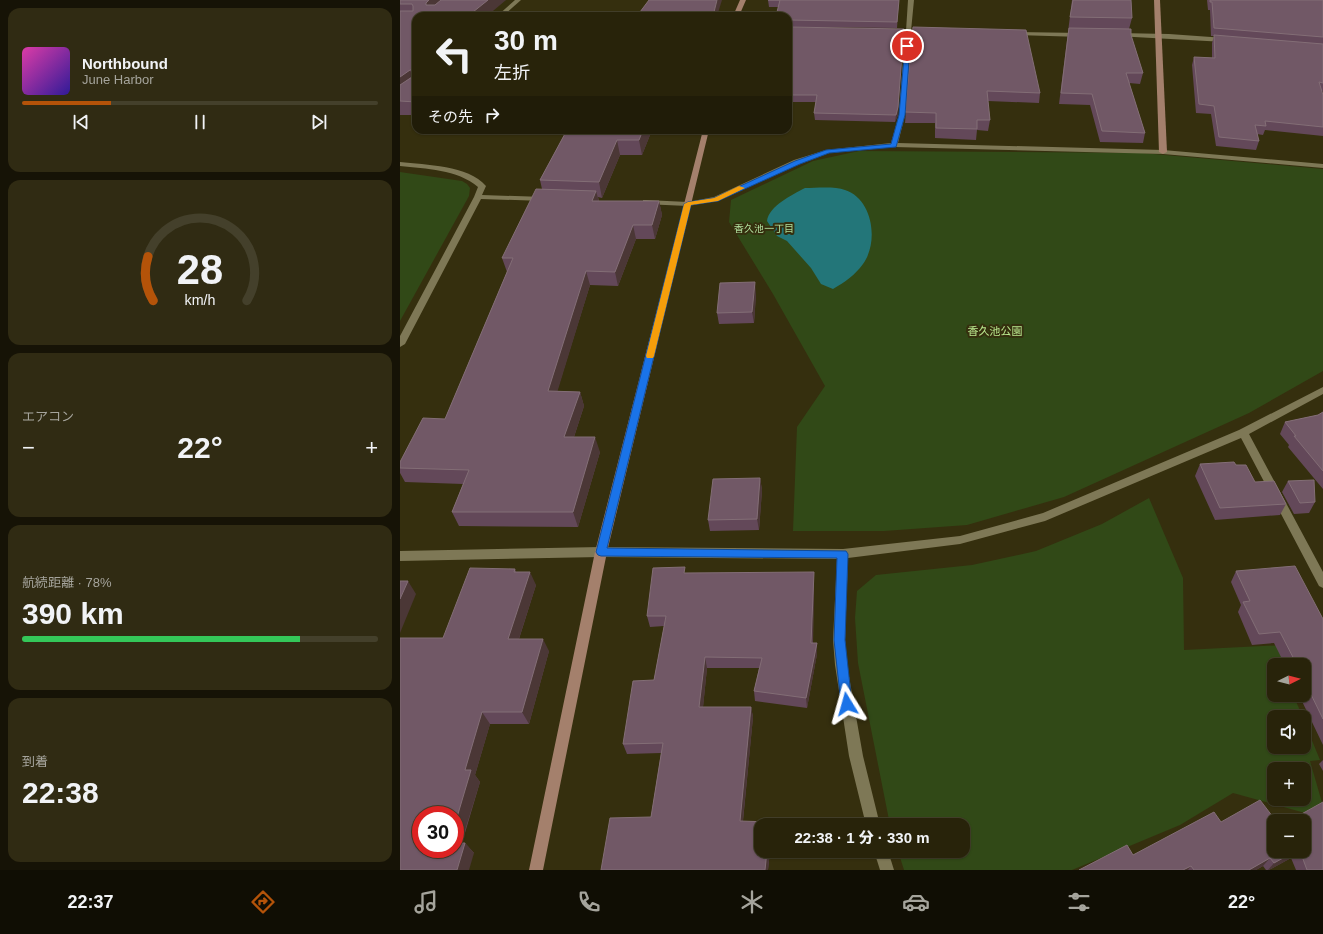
<!DOCTYPE html>
<html lang="ja">
<head>
<meta charset="utf-8">
<style>
  :root { --surface:#28230a; --page:#302b13; --text:#f1f3f6; --muted:#a5a49c; --line:#44402b; --accent:#b45309 }
  body { margin:0; font-family:Arial,"Noto Sans JP",sans-serif; background:var(--page); color:var(--text); height:100vh; display:flex; flex-direction:column; font-size:15px; white-space:nowrap }
  * { box-sizing:border-box; margin:0 }
  p { font-size:13px; color:var(--muted) }
  .icon { flex:none; width:22px; height:22px; fill:none; stroke:currentColor; stroke-width:2; stroke-linecap:round; stroke-linejoin:round }
  .map { position:relative; flex:1; overflow:hidden }
  .side { display:flex; flex-direction:column; gap:8px; padding:8px; background:#161306; width:400px }
  .side>* { flex:none }
  .top-card { position:absolute; left:12px; top:12px; width:380px; height:122px; border-radius:12px; box-shadow:0 1px 3px #0004,0 0 0 1px var(--line); background:#28230a; color:var(--text); overflow:hidden }
  .needle { width:26px; rotate:84deg }
  .controls { position:absolute; left:867px; top:658px; display:grid; gap:8px }
  .controls a { display:grid; place-items:center; width:44px; height:44px; border-radius:8px; background:var(--surface); box-shadow:0 1px 3px #0004,0 0 0 1px var(--line); font-size:20px }
  .speed { position:absolute; left:12px; top:806px; display:flex; gap:8px; font-size:20px; font-weight:700; text-align:center }
  .speed>* { display:grid; place-content:center; width:52px; height:52px; border-radius:50%; background:var(--surface); box-shadow:0 1px 3px #0004,0 0 0 1px var(--line); line-height:1 }
  .speed .limit { border:6px solid #d22; background:#fff; color:#111 }
  .pin { position:absolute; display:grid; place-items:center; width:34px; height:34px; color:#fff; margin:-17px; border:2px solid #fff; border-radius:50%; box-shadow:0 1px 4px #0007 }
  .me { position:absolute; width:44px; margin:-22px; rotate:352deg; stroke-linejoin:round; filter:drop-shadow(0 0 3px #0008) }
  .turn { display:flex; align-items:center; gap:14px; height:84px; padding:0 16px; font-size:18px }
  .turn .icon { width:52px; height:52px; stroke-width:2.5 }
  .turn b { display:block; font-size:28px; line-height:34px }
  .then { display:flex; align-items:center; height:38px; padding:0 16px; background:#0003; gap:8px; font-size:15px }
  .big { font-size:30px; font-weight:800; line-height:1.1 }
  .side .card { flex:1; display:flex; flex-direction:column; justify-content:center; gap:6px; min-width:0; padding:0 14px; border-radius:12px; background:var(--page) }
  .side .dial { align-items:center; gap:0 }
  .dial svg { height:104px; overflow:visible; fill:none; stroke:var(--line); stroke-width:7; stroke-linecap:round; text-anchor:middle }
  .dial text { fill:var(--text); stroke:none }
  .song { display:flex; align-items:center; gap:12px }
  .cover { width:48px; height:48px; border-radius:6px; background:linear-gradient(135deg,hsl(320 70% 55%),hsl(250 70% 35%)) }
  .played { height:4px; border-radius:2px; background:linear-gradient(90deg,var(--accent) 25%,var(--line) 25%) }
  .keys { display:flex; justify-content:space-around; direction:ltr }
  .heat { display:flex; justify-content:space-between; align-items:center; font-size:22px; direction:ltr }
  .charge { height:6px; border-radius:3px; background:linear-gradient(90deg,#34c759 78%,var(--line) 0) }
  .trip { position:absolute; left:354px; top:818px; width:216px; height:40px; border-radius:12px; background:var(--surface); box-shadow:0 1px 3px #0004,0 0 0 1px var(--line); font-weight:800; line-height:40px; text-align:center }
  .dock { display:flex; height:64px; justify-content:space-around; align-items:center; background:#100e04; color:var(--muted) }
  .dock .icon { width:28px; height:28px }
  .dock .on { color:var(--accent) }
  .dock b { font-size:18px; color:var(--text) }
  main { display:flex; flex:1; min-height:0 }
  .map>svg:first-child { display:block }
</style>
</head>
<body>
<main>
<section class="side">
<div class="card">
<div class="song"><i class="cover"></i><div><b>Northbound</b><p>June Harbor</p></div></div>
<div class="played"></div>
<div class="keys"><svg class="icon" aria-label="previous" viewBox="0 0 24 24"><path d="M18 5L8 12l10 7zM5 5v14"/></svg><svg class="icon" aria-label="pause" viewBox="0 0 24 24"><path d="M8 5v14M16 5v14"/></svg><svg class="icon" aria-label="next" viewBox="0 0 24 24"><path d="M6 5l10 7-10 7zM19 5v14"/></svg></div>
</div>
<div class="card dial"><svg viewBox="0 0 100 80">
<path d="M14 69A42 42 0 1 1 86 69"/>
<path d="M14 69A42 42 0 0 1 10 35" stroke="#b45309"/>
<text x="50" y="56" font-size="32" font-weight="700">28</text>
<text x="50" y="72" font-size="11">km/h</text>
</svg></div>
<div class="card"><p>エアコン</p>
<div class="heat"><a>−</a><b class="big">22°</b><a>+</a></div>
</div>
<div class="card"><p>航続距離 · 78%</p><b class="big">390 km</b><div class="charge"></div></div>
<div class="card"><p>到着</p><b class="big">22:38</b></div>
</section>
<div class="map">
<svg width="923" height="870" viewBox="0 0 923 870">
  <rect width="100%" height="100%" fill="#352f0e"/>
  <!-- green -->
  <g fill="#314917" fill-rule="evenodd">
    <path d="M459 151 742 153 923 169V371L849 413 664 497 567 525 484 531H393L397 427 425 386 373 294 329 222 331 200 413 161Z"/>
    <path d="M0 172 62 181 67 184 70 188 69 196 0 321Z"/>
    <path d="M749 498 783 578 784 650 923 643 904 665H874V695H893L903 717H874V747H904V721L920 760 910 761 923 806V818L833 793 780 825 672 870H504L498 851H563V825H490L458 663 455 618 457 591 476 575 572 565 636 551 702 524ZM874 769H904V799H874Z"/>
  </g>
  <!-- water -->
  <path fill="#237679" d="M405 188C416 188 435 186 445 190 473 199 479 242 463 264 455 275 445 282 433 289L421 284 411 268 387 241 377 236 367 221C369 206 392 195 405 188Z"/>
  <g fill="none" stroke-linecap="round" stroke-linejoin="round">
    <!-- street -->
    <g fill="#7e7856" fill-rule="evenodd">
      <path d="M115 0H121L103 16H97Z"/>
      <path d="M508 0H514L511 31H526L529 33 526 35 511 34 505 115 498 143 763 150 923 164V168L763 154 494 147 429 153 400 164 316 201 288 206 243 204V200H246L288 202 314 197 394 160 426 150 491 143 499 115 505 34H490L487 32 490 30 506 31Z"/>
      <path d="M614 32 682 33 685 35 682 37 612 35V33Z"/>
      <path d="M718 33 769 34 825 38 828 40 825 42 716 36V34Z"/>
      <path d="M0 162C26 165 68 165 86 186L82 195 144 197 148 199 144 201 81 199 5 344 0 347V336L74 197 78 187C57 169 26 169 0 166Z"/>
      <path d="M923 387V394L849 434 923 572V588L919 586 841 438 645 521 560 544 448 558 445 640 447 665 463 756 480 825H466L449 756 435 665 433 640 437 559 201 557 0 561V551L201 547 443 549 560 536 643 513 839 430Z"/>
      <path d="M474 851H488L494 870H480Z"/>
    </g>
    <!-- secondary -->
    <g fill="#a4806c" fill-rule="evenodd">
      <path d="M340 0H346L339 16H333Z"/>
      <path d="M754 0H760L767 152 763 154 759 152Z"/>
      <path d="M303 130H309L207 552 143 870H129L195 552Z"/>
    </g>
  </g>
  <!-- wall -->
  <g fill="#634859">
    <path d="M0 0H106L16 16V115H0Z"/>
    <path d="M368 0H499L497 28 388 27V16L378 7H369Z"/>
    <path d="M672 0H731L732 18 729 29 743 73 740 84 729 83 745 133 743 143 700 142 690 105 659 104Z"/>
    <path d="M807 0H923V92L922 91 923 95V136L865 130 863 135 857 134 859 141 856 150 816 146 811 114 796 113 792 65 794 57 812 58V43L814 36H811L810 10H808Z"/>
    <path d="M388 27 498 115 495 122 415 120 414 113 416 102H388Z"/>
    <path d="M513 27 640 93 639 103 588 101 590 120 588 131 577 130 576 140 535 138V123H505Z"/>
    <path d="M167 130H252L242 155H220L202 198 198 197 199 201H259L262 215 255 239H236L218 286 190 285 157 391 180 392 184 406 174 437 200 452 178 527 59 526 52 512 63 484 5 482 0 473V462L45 419 107 272 102 258 142 189 140 180Z"/>
    <path d="M356 294 354 323 319 324 317 313Z"/>
    <path d="M923 412V489L888 447 889 445 880 434 885 422 918 415Z"/>
    <path d="M800 464 836 465 855 482 886 504 880 515 815 520 795 476Z"/>
    <path d="M360 478 362 490 359 530 310 531 308 520Z"/>
    <path d="M888 481 915 502 909 513 894 514 882 492Z"/>
    <path d="M115 569 116 572 136 585 119 639 149 651 129 724H90L75 775 80 782 62 843H65L74 853 0 870 43 638Z"/>
    <path d="M836 571 923 619V745L899 695H904V665H885L874 643 852 645 838 612 841 605 831 582Z"/>
    <path d="M286 573 414 583 413 643H417V654L407 708 355 701 354 691 359 668H307L303 707H351L353 717 343 821 361 851H370L368 870 251 817 261 753 227 754 223 744 254 680 264 626 250 627 247 616Z"/>
    <path d="M923 760V771L919 764Z"/>
    <path d="M821 822 874 851H904L923 870H896L891 858 869 870H866L863 866 856 870H679L733 855Z"/>
  </g>
  <!-- shaded-wall -->
  <g fill="#4b3736">
    <path d="M29 0H50L30 15 26 5V3Z"/>
    <path d="M88 0H106L87 16H68Z"/>
    <path d="M317 0H322L317 16H313Z"/>
    <path d="M503 36 498 115 495 122 496 115Z"/>
    <path d="M10 70 15 83 0 94V77Z"/>
    <path d="M243 130H252L242 155 239 140Z"/>
    <path d="M217 140 220 155 202 198 199 182Z"/>
    <path d="M196 191 200 205 192 201Z"/>
    <path d="M259 201 262 215 255 239 252 225Z"/>
    <path d="M233 225 236 239 218 286 215 272Z"/>
    <path d="M186 271 190 285 153 406 148 391Z"/>
    <path d="M355 282 356 294 354 323 352 312Z"/>
    <path d="M180 392 184 406 169 452 164 437Z"/>
    <path d="M195 437 200 452 178 527 173 512Z"/>
    <path d="M360 478 362 490 359 530 357 519Z"/>
    <path d="M130 572 136 585 115 651 108 639Z"/>
    <path d="M414 572V583L412 653 411 643Z"/>
    <path d="M8 581 16 594 0 633V599Z"/>
    <path d="M143 639 149 651 129 724 122 712Z"/>
    <path d="M417 643V654L407 708 406 698Z"/>
    <path d="M305 657 307 668 302 717 299 707Z"/>
    <path d="M351 707 353 717 342 829 340 821Z"/>
    <path d="M82 712 90 724 75 775 80 782 58 853 55 849V824L65 770Z"/>
    <path d="M65 843 74 853 69 870H57Z"/>
    <path d="M367 851H370L368 870H365Z"/>
    <path d="M896 851H897L891 858 869 870H868L874 863Z"/>
    <path d="M870 858 863 866 856 870H849Z"/>
    <path d="M791 866 788 870H783Z"/>
  </g>
  <!-- building -->
  <g fill="#715866" stroke="#836e76">
    <path d="M0 0H29L26 3V5H35L41 0H88L68 16H16V102L0 101V85L12 77V70H10L0 77V11H13V6L12 4H0Z"/>
    <path d="M249 0H317L313 16H237Z"/>
    <path d="M368 0H499L497 22 388 20V16H376L380 0Z"/>
    <path d="M673 0H731L732 18 670 17Z"/>
    <path d="M810 0H923V37L814 28 812 2H810Z"/>
    <path d="M388 27 504 29 498 107 496 115 414 113 417 95H388Z"/>
    <path d="M513 27 626 30 640 93 587 91 590 120H577V129L536 128V113L505 112Z"/>
    <path d="M669 28 731 29V35L743 73H726L745 133 702 131 692 94 661 93Z"/>
    <path d="M814 35 923 44V83L919 82 923 95V127L865 121 866 126 855 125 859 141 819 137 814 106 799 104 794 57 815 58Z"/>
    <path d="M167 130H243L239 140H217L199 182 140 180Z"/>
    <path d="M136 189 196 191 192 201H259L252 225H233L215 272 186 271 148 391 180 392 164 437H195L173 512H52L69 470 0 468V462L23 418 45 419 113 258H102Z"/>
    <path d="M355 282 352 312 317 313 320 283Z"/>
    <path d="M923 412V471L894 436H896L885 422 918 415Z"/>
    <path d="M834 462 836 465H846L855 482 874 481 886 504 820 508 800 464Z"/>
    <path d="M360 478 357 519 308 520 313 479Z"/>
    <path d="M914 480 915 502 900 503 888 481Z"/>
    <path d="M895 566 923 619V719L904 680V665H897L880 632 859 634 843 602 850 601 836 571Z"/>
    <path d="M285 567 284 573 414 572 411 643H417L406 698 354 691 362 658 305 657 299 707H351L340 821 370 822V825H361V851H367L365 870H201L210 818 251 817 263 743 223 744 233 681 254 680 266 616H247L253 568Z"/>
    <path d="M70 568 115 569 114 572H130L108 639H143L122 712H82L65 770H71L55 824V815H21V849H55V843H65L57 870H0V638H43Z"/>
    <path d="M0 581H8L0 599Z"/>
    <path d="M860 800 876 821H874V851H896L874 863 870 858 849 870H794L791 866 783 870H679L727 845 733 855 814 812 821 822Z"/>
    <path d="M923 802V870H907L900 851H904V821H889Z"/>
  </g>
  <!-- route -->
  <path fill="#1a73e8" stroke="#114b97" d="M507 45 510 46 505 115 496 147 429 153 400 164 318 201 291 205 207 548 446 551 448 554 445 640 452 704 451 708 447 710 442 708 441 704 434 640 437 558 201 556 198 555 196 552 284 204 288 202 314 198 395 161 426 150 491 144 499 115 505 46Z"/>
  <!-- slow -->
  <path fill="#f59e0b" d="M339 186 345 188 318 201 291 205 254 356 253 358H247L246 356 284 204 288 202 314 198Z"/>
  <g text-anchor="middle" dominant-baseline="central" stroke-width="4" stroke-linejoin="round" paint-order="stroke">
    <!-- far-neighbourhood labels -->
    <g font-size="10" fill="#b0de9d" stroke="#352f0e">
      <text x="364" y="228">香久池一丁目</text>
    </g>
    <!-- park labels -->
    <g font-size="11" fill="#b9e78e" stroke="#352f0e">
      <text x="595" y="331">香久池公園</text>
    </g>
  </g>
</svg>
<div class="controls">
<a><svg class="needle" viewBox="-14 -14 28 28"><path d="M0-13l5 13h-10z" fill="#e53935"/><path d="M0 13l5-13h-10z" fill="#a5a49c"/></svg></a>
<a><svg class="icon" aria-label="sound" viewBox="0 0 24 24"><path d="M4 9h4l5-4v14l-5-4H4zM17 9q2 3 0 6"/></svg></a>
<a>+</a>
<a>−</a>
</div>
<div class="speed"><div class="limit">30</div></div>
<div class="pin" style="left:507px;top:46px;background:#d93025"><svg class="icon" aria-label="arrive" viewBox="0 0 24 24"><path d="M6 21V4h12l-3 4 3 4H6"/></svg></div>
<svg class="me" style="left:447px;top:704px" viewBox="-20 -20 40 40"><path d="M0-17L14 15 0 8-14 15z" fill="#1a73e8" stroke="#fff" stroke-width="4"/></svg>
<div class="trip">22:38 · 1 分 · 330 m</div>
<div class="top-card">
<div class="turn"><svg class="icon" aria-label="left" viewBox="0 0 24 24"><path d="M17 20v-9H6M10 6l-5 5 5 5"/></svg><div><b>30 m</b>左折</div></div>
<div class="then">その先<svg class="icon" aria-label="right" viewBox="0 0 24 24"><path d="M7 20v-9h11M14 6l5 5-5 5"/></svg></div>
</div>
</div>
</main>
<nav class="dock">
<b>22:37</b>
<svg class="icon on" aria-label="directions" viewBox="0 0 24 24"><path d="M12 3l9 9-9 9-9-9zM9 14v-3h6M13 9l2 2-2 2"/></svg>
<svg class="icon" aria-label="music" viewBox="0 0 24 24"><path d="M9 18V5l10-2v13"/><circle cx="6" cy="18" r="3"/><circle cx="16" cy="16" r="3"/></svg>
<svg class="icon" aria-label="phone" viewBox="0 0 24 24"><path d="M5 4h4l2 5-3 2q2 4 5 5l2-3 5 2v4C11 20 4 13 5 4z"/></svg>
<svg class="icon" aria-label="climate" viewBox="0 0 24 24"><path d="M12 3v18M4 7l16 10M4 17L20 7"/></svg>
<svg class="icon" aria-label="car" viewBox="0 0 24 24"><path d="M5 17H2v-5l4-1 3-4h7l3 4 3 1v5h-3M9 17h6M6 11h13"/><circle cx="7" cy="17" r="2"/><circle cx="17" cy="17" r="2"/></svg>
<svg class="icon" aria-label="filters" viewBox="0 0 24 24"><path d="M4 7h16M4 17h16"/><circle cx="9" cy="7" r="2"/><circle cx="15" cy="17" r="2"/></svg>
<b>22°</b>
</nav>
</body>
</html>
